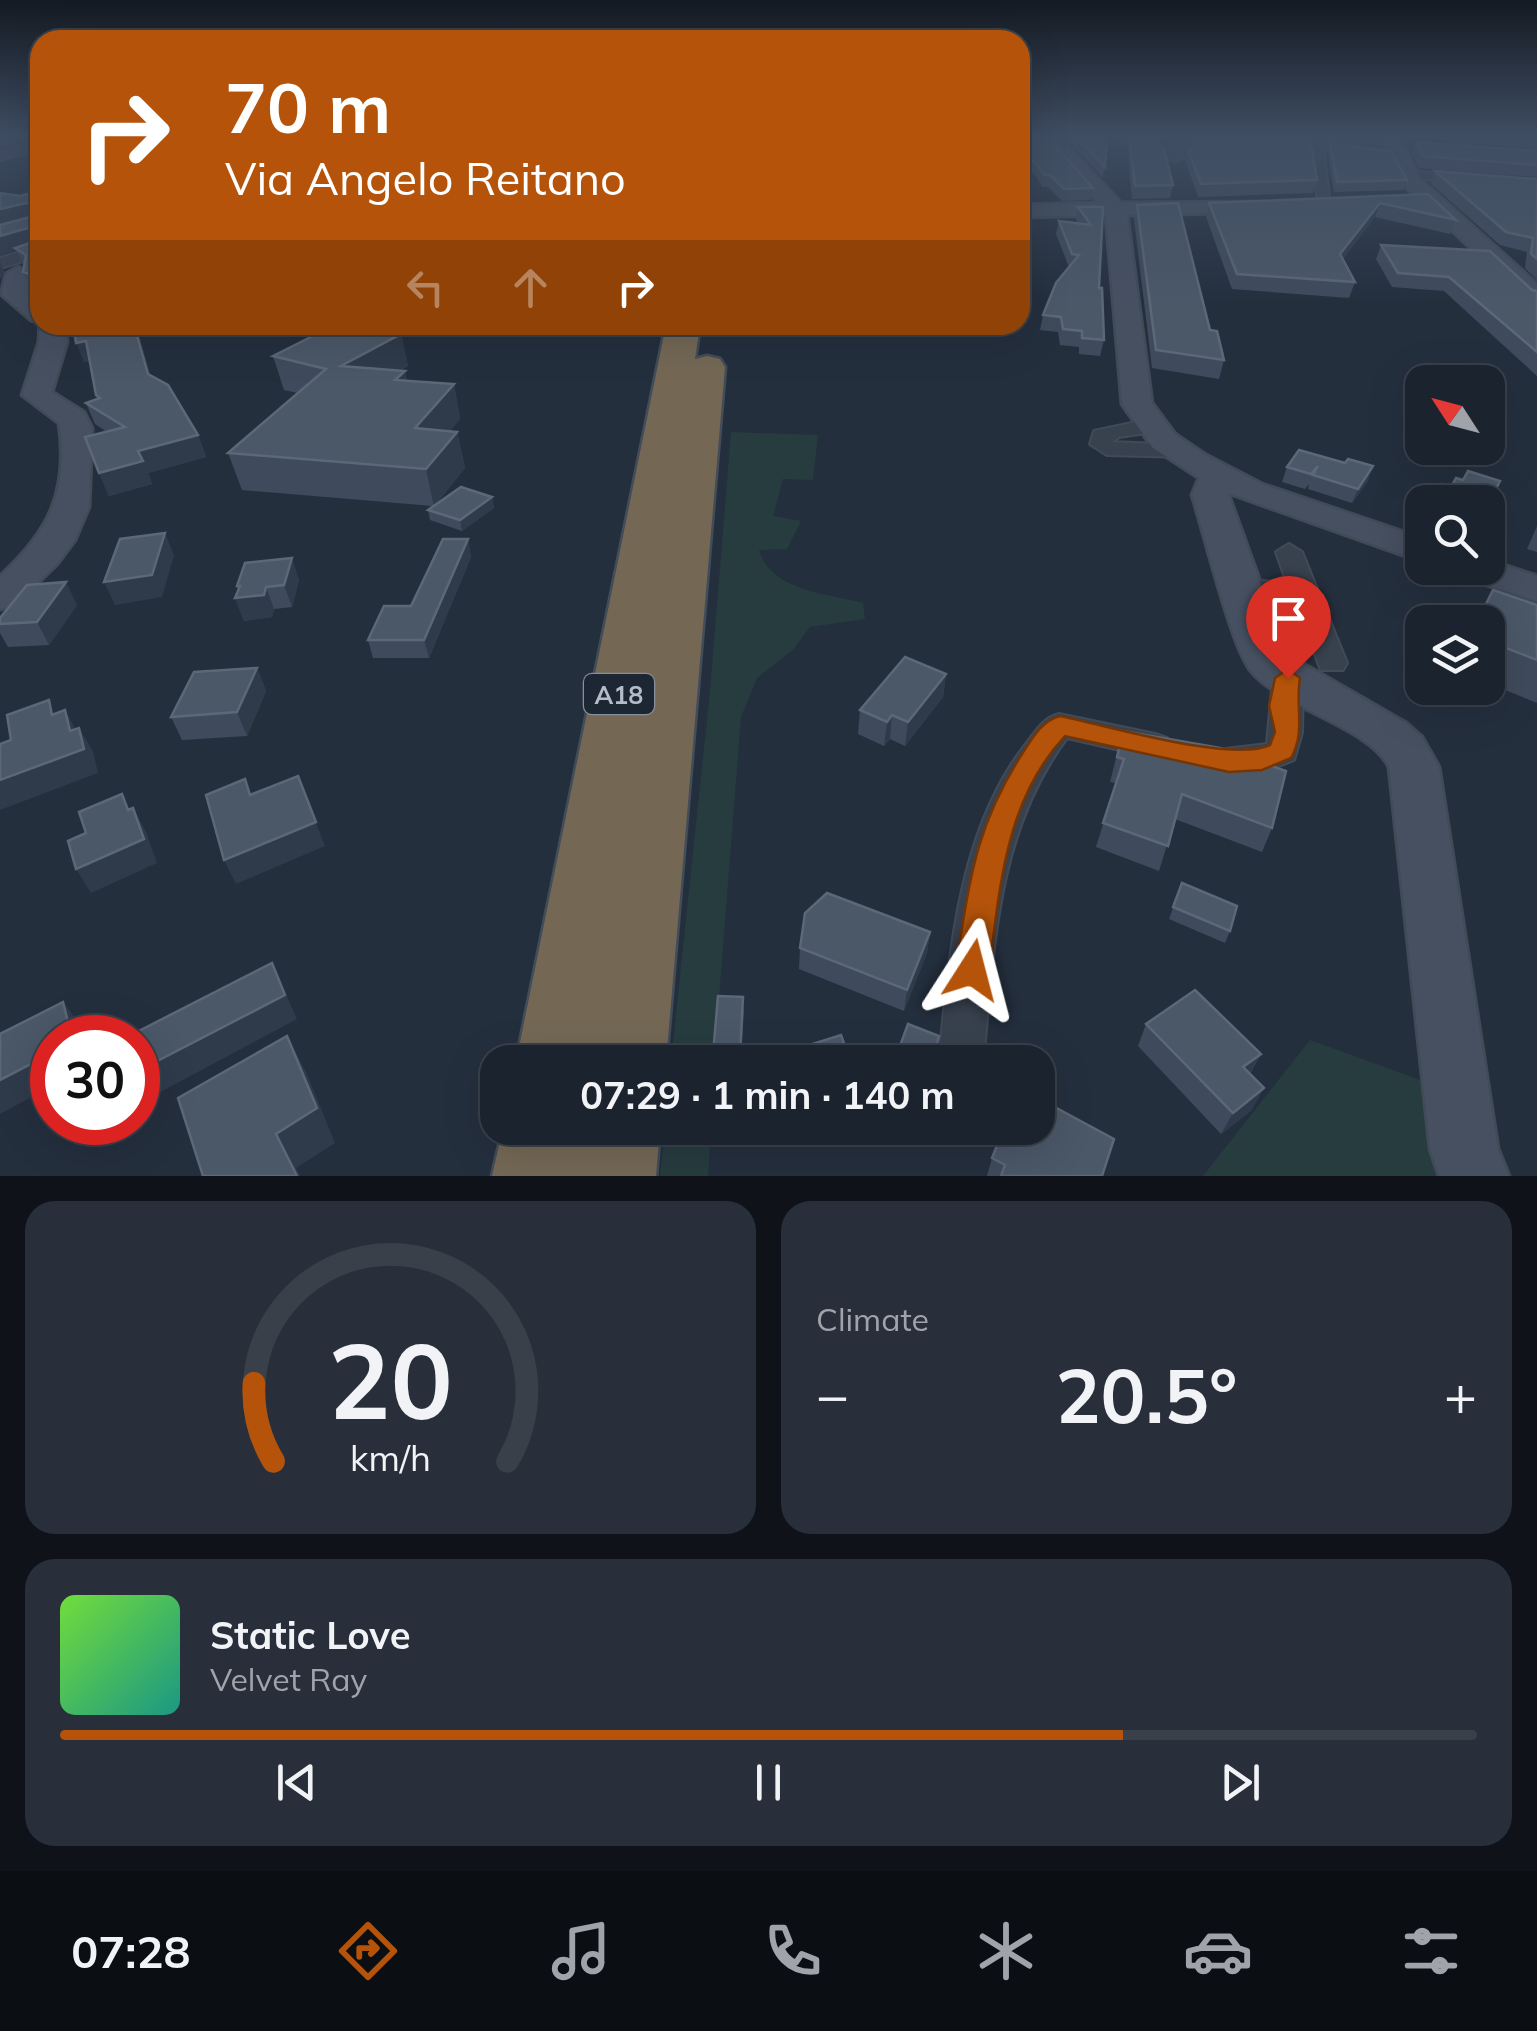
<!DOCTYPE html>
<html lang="en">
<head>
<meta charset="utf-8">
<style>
  :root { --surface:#1b232e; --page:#282f3a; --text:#f1f3f6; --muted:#a0a4aa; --line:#39404a; --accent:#b45309 }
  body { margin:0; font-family:Mulish,sans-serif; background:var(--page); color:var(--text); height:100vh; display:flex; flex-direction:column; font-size:38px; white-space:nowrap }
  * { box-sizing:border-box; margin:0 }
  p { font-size:32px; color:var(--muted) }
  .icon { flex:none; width:55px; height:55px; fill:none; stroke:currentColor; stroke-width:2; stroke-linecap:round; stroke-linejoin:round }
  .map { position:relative; height:1176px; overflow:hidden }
  .sheet { display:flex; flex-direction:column; gap:25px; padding:25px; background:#0f1319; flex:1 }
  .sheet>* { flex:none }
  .guide { position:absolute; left:30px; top:30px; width:1000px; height:305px; border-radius:30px; box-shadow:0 10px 40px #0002,0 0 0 2px var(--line); background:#b45309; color:#fff; overflow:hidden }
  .needle { width:65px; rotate:306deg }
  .buttons { position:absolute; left:1405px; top:365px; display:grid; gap:20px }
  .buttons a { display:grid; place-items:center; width:100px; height:100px; border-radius:20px; background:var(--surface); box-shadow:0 10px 40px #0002,0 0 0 2px var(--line); font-size:50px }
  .speed { position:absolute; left:30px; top:1015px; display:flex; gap:20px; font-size:50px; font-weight:700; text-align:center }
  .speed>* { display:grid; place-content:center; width:130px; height:130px; border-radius:50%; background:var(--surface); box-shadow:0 10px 40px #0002,0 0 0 2px var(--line); line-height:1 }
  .speed .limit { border:15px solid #d22; background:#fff; color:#111 }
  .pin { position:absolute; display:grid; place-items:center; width:85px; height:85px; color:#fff; margin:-102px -42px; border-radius:50% 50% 50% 0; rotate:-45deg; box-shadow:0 0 10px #0007 }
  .pin .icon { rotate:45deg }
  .me { position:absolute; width:110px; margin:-55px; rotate:9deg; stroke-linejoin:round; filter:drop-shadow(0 0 8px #0008) }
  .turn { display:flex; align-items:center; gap:35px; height:210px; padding:0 30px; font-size:45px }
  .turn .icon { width:130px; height:130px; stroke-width:2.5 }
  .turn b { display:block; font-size:70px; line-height:85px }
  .lanes { display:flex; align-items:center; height:95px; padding:0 30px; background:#0003; justify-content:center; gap:50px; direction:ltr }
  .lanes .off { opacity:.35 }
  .big { font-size:75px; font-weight:700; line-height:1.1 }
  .sheet .widget { flex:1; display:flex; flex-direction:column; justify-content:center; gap:15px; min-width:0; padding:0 35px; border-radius:30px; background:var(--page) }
  .sheet .dial { align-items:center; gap:0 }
  .dial svg { height:260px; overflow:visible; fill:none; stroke:var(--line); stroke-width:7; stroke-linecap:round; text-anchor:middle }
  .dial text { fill:var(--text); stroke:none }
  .song { display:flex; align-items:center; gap:30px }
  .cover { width:120px; height:120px; border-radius:15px; background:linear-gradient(135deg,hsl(100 70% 55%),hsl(170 70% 35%)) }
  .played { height:10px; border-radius:5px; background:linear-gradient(90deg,var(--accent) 75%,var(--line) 75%) }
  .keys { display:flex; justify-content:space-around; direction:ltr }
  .heat { display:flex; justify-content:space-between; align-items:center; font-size:55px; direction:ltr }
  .sheet .tiles { flex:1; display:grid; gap:25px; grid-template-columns:1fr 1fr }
  .widget:last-child { grid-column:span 2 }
  .trip { position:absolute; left:480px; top:1045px; width:575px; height:100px; border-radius:30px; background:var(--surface); box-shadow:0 10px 40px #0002,0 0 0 2px var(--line); font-weight:700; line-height:100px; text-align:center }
  .menu { display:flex; height:160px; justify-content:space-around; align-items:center; background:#0b0e12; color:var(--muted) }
  .menu .icon { width:70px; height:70px }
  .menu .selected { color:var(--accent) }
  .menu b { font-size:45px; color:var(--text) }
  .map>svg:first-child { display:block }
</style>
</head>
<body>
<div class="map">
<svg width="1537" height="1176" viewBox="0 0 1537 1176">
  <rect width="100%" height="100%" fill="#242f3e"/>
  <!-- green -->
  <g fill="#263c3f">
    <path d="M731 432 818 435 813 480 783 479 773 516 801 521 787 549 759 550C771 591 825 593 863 603L865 619 810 627 793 650 757 678 741 717 714 1062H671L710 691Z"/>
    <path d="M1310 1040 1434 1085 1445 1176H1203Z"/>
    <path d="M665 1128H711L708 1176H660Z"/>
  </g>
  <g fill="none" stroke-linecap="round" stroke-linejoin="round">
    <defs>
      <g id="street">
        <path d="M1309 136 1372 150 1366 154 1323 149 1330 204 1318 201Z"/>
        <path d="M40 141V149L0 160V152Z"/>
        <path d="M1172 147 1190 152 1192 155 1175 162 1155 154Z"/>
        <path d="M1403 171 1537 180V188L1408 178 1403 177Z"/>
        <path d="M40 246V256L0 268V258Z"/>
        <path d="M1151 419 1162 426 1159 431 1119 437 1112 442 1180 445 1191 452 1188 457 1107 455 1090 444 1094 431Z"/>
        <path d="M1289 544 1302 552 1347 663 1343 670H1321L1294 600 1242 595 1228 587 1242 579 1287 583 1276 552Z"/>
        <path d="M1288 668 1299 671 1303 678 1302 733 1294 760 1263 772 1209 769 1204 760 1209 751 1267 744 1273 678 1277 671Z"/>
        <path d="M1059 714 1155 734 1167 738 1172 746 1167 754 1155 758 1067 738C996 833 994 949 983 1062H939C949 958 958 829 1026 744 1036 731 1043 718 1059 714Z"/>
      </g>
      <g id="secondary">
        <path d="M1040 136H1058L1121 203 1268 202 1271 206 1268 210 1261 212 1127 215 1152 403 1175 434 1206 455 1262 484 1422 538V562L1228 493 1286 654 1406 723 1422 737 1439 767 1498 1149 1509 1176H1439L1430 1149 1389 767C1370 727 1281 708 1251 671 1231 646 1204 532 1192 495L1199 478 1153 448 1122 404 1106 215 1020 217V205L1099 203Z"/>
        <path d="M1382 136H1399L1420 179 1537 284V305L1528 302 1405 186Z"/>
        <path d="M18 267 30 274 27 292 40 302V322L31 320 1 294 6 274Z"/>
        <path d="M40 323 65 325 67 342 52 392 84 412 92 428 89 507 75 540 57 564 14 606 0 609V576C49 532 69 491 59 423L22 395 39 342Z"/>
        <path d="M1488 560 1537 576V601L1459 576 1454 568H1488Z"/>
      </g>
      <g id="highway">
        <path d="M666 325H700L695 359 707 356 720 359 725 367 666 1062H516Z"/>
        <path d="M503 1128H660L656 1176H492Z"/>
      </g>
    </defs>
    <!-- street casing -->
    <use href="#street" stroke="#414a57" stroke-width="4"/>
    <!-- secondary casing -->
    <use href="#secondary" stroke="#414a57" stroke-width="5"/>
    <!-- highway casing -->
    <use href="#highway" stroke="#434c59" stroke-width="5"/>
    <!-- street -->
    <use href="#street" fill="#38414e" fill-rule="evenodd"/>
    <!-- secondary -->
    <use href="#secondary" fill="#465061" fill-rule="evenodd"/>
    <!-- highway -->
    <use href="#highway" fill="#746855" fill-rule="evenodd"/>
  </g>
  <!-- wall -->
  <g fill="#3f4b5c">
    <path d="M1020 136 1093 188 1091 200 1062 201 1048 187H1042L1034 173H1028L1020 163Z"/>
    <path d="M1064 136H1107L1103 178Z"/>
    <path d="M1126 136H1310L1317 180 1313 193 1198 197 1186 162 1188 150 1190 149 1171 144 1162 147 1173 185 1170 198 1132 199Z"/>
    <path d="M1324 136H1386L1382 146 1325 139Z"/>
    <path d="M1403 136H1537V148L1404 138Z"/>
    <path d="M1416 142 1537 151V177L1419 168 1412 153Z"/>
    <path d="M1330 144 1407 180 1404 190 1334 192 1328 153Z"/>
    <path d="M1435 171 1537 179V280L1525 268 1527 252 1500 245 1431 184Z"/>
    <path d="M40 191V293L31 290 23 272 24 266 16 250 0 255 20 196Z"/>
    <path d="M1428 194 1456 220 1450 234 1375 217 1343 259 1355 282 1349 298 1232 289 1206 217 1209 203Z"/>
    <path d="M1137 205 1210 330 1224 360 1219 379 1152 368 1134 219Z"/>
    <path d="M1078 207H1103L1099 288 1104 340 1100 356 1079 354V347L1060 345 1058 332 1040 330 1043 315 1069 267 1056 234 1059 221 1078 223 1076 220Z"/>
    <path d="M1381 245 1537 291V376L1444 291 1392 287 1376 259Z"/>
    <path d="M73 325H152L138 331 150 375 198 435 206 457 148 473 152 484 109 496 99 473 107 432 95 424 86 403 97 399 90 361 84 362Z"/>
    <path d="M401 334 408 366 401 370 407 381 454 384 460 419 450 431 457 432 465 468 436 504 492 497 494 508 462 531 430 520 428 510 433 506 242 490 228 453 298 393 284 390 273 356Z"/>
    <path d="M1287 467 1368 481 1352 503 1308 489 1309 484 1305 489 1282 482Z"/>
    <path d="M1537 526V552L1527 549Z"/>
    <path d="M468 539 471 557 429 658H373L368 640 411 606Z"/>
    <path d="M299 580 292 607 274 609 272 617 244 621 235 598 238 590 237 586Z"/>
    <path d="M77 605 49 645 8 647 0 633V618Z"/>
    <path d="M1537 605V703L1488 683V622Z"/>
    <path d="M257 668 266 691 247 736 182 740 171 717Z"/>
    <path d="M946 674 943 697 905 746 890 739 884 746 858 734 860 710Z"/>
    <path d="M1123 731 1272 828 1262 852 1175 819 1159 871 1096 847 1116 783 1110 782Z"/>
    <path d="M1182 883 1230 931 1225 943 1169 919Z"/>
    <path d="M930 932 927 953 904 1011 799 969 800 948Z"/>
    <path d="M744 1009 741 1062H714L713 1054Z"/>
    <path d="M1146 1024 1261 1054 1250 1074 1252 1110 1221 1134 1138 1046Z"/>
    <path d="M937 1048 933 1062H896L897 1054Z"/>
    <path d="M790 1128H847L796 1145Z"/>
    <path d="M992 1158 1102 1176H987Z"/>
  </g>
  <!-- shaded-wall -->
  <g fill="#2f3b4b">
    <path d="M0 136H33L0 148Z"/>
    <path d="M1164 136H1172L1171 144 1152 153 1154 141Z"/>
    <path d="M36 201 40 218 0 227V209Z"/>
    <path d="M1380 203 1375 217 1335 269 1340 254Z"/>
    <path d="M35 226 40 244 15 248 16 250 0 255V236Z"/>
    <path d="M0 261 4 271 1 279 0 277Z"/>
    <path d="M134 325H152L138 331 155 394 148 374Z"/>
    <path d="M401 334 408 366 350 400 341 366Z"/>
    <path d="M86 341 95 360 84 362 76 343Z"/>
    <path d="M405 371 413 405 395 380Z"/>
    <path d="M454 384 460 419 423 464 415 428Z"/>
    <path d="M457 432 465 468 434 507 426 469Z"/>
    <path d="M198 435 206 457 148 473 152 484 109 496 99 473 138 451Z"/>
    <path d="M1373 466 1368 481 1352 503 1358 489Z"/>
    <path d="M492 497 494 508 462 531 460 520Z"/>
    <path d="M165 533 174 555 162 597 115 605 104 582Z"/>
    <path d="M468 539 471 557 429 658 424 640Z"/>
    <path d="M292 558 299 580 292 607 284 585Z"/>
    <path d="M66 582 77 605 49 645 37 622Z"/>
    <path d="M266 587 274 609 272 617 244 621 235 598Z"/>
    <path d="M257 668 266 691 247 736 237 712Z"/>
    <path d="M946 674 943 697 905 746 908 722Z"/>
    <path d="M65 710 78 734 79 728 93 751 98 773 0 810V780L70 731Z"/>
    <path d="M892 715 890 739 884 746 887 722Z"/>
    <path d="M298 776 325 846 236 884 224 860Z"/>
    <path d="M133 808 146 832 157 863 91 893 76 869Z"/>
    <path d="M930 932 927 953 904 1011 907 990Z"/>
    <path d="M272 963 297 1019 138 1104V1071Z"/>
    <path d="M63 1002 81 1026 84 1038H72Z"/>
    <path d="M287 1036 306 1072 335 1143 296 1168 300 1176H297L276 1134Z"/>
    <path d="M52 1053V1086L0 1114V1080Z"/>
    <path d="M1261 1054 1249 1075 1243 1067Z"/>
    <path d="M1264 1088 1252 1110 1221 1134 1233 1113Z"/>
    <path d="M796 1128H847L796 1145Z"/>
  </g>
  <!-- building -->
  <g fill="#4b5868" stroke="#5c6777" stroke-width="2.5">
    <path d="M1020 136H1047L1093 188 1064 189 1050 175H1044L1035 162H1030L1020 150Z"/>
    <path d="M1075 136H1107L1105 167Z"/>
    <path d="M1129 136H1164L1154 141 1164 149 1173 185 1135 186Z"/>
    <path d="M1188 136H1310L1317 180 1201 184 1188 150 1198 145 1196 139Z"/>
    <path d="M1416 142 1537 151V165L1423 156Z"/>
    <path d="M1330 144 1391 151 1407 180 1337 182Z"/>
    <path d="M1435 171 1537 179V259L1531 254 1533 238 1506 232Z"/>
    <path d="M40 191V278L23 272 26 255 15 248 36 241 35 226 0 236V225L34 216 36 201 0 209V193L20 196Z"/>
    <path d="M1428 194 1456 220 1380 203 1340 254 1355 282 1237 274 1209 203Z"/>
    <path d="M1178 203 1210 330 1217 331 1224 360 1156 350 1137 205Z"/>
    <path d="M1078 207H1103L1099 288H1102L1104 340 1082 338V331L1063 329 1061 317 1043 315 1056 283 1079 255 1072 254 1059 221 1091 225Z"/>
    <path d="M1381 245 1490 251 1532 290 1537 291V352L1449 277 1398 273Z"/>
    <path d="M73 325H134L148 374 168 385 198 435 138 451 143 461 99 473 85 437 125 427 86 403 100 398 96 395 86 341 76 343Z"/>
    <path d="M335 325H360L401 334 341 366 405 371 395 380 454 384 415 428 457 432 426 469 228 453 326 369 273 356Z"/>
    <path d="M1299 450 1345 463 1348 459 1373 466 1358 489 1313 475 1318 466 1311 474 1287 467Z"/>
    <path d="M1468 471 1500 481 1488 505V502H1433L1442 484 1451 487 1456 478 1463 480Z"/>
    <path d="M461 487 492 497 460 520 428 510Z"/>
    <path d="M165 533 152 575 104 582 120 539Z"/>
    <path d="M443 539H468L424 640H368L384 606H411Z"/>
    <path d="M292 558 284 585 266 587 264 595 235 598 240 586H237L245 563Z"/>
    <path d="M66 582 37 622 0 624V618L27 585Z"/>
    <path d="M1493 590 1537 605V660L1488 641V622H1477Z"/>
    <path d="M905 657 946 674 908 722 892 715 887 722 860 710Z"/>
    <path d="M257 668 237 712 171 717 194 672Z"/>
    <path d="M49 700 52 715 65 710 70 731 79 728 84 749 0 780V744L11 740 7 715Z"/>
    <path d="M1123 731 1220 748 1286 771 1272 828 1182 794 1168 846 1103 823 1124 759 1117 757Z"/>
    <path d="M298 776 316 822 224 860 206 795 245 779 250 795Z"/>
    <path d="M122 794 128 810 133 808 144 839 76 869 68 841 86 833 79 812Z"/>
    <path d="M1182 883 1237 906 1230 931 1173 907Z"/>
    <path d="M827 893 930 932 907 990 800 948 805 913Z"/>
    <path d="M272 963 285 995 138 1071V1038H125Z"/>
    <path d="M1195 990 1261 1054 1243 1067 1264 1088 1233 1113 1146 1024Z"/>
    <path d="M718 996 743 997 740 1055 713 1054Z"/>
    <path d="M63 1002 72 1038H52V1053L0 1080V1034Z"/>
    <path d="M908 1024 939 1036 932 1062H917L897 1054Z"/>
    <path d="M841 1035 849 1057 876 1048 882 1062H776L774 1056Z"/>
    <path d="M287 1036 317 1108 276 1134 297 1176H203L178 1098Z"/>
    <path d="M1038 1098 1114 1139 1102 1176H1001L1005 1165 992 1158 1004 1128H1038Z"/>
  </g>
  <!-- sky -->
  <linearGradient id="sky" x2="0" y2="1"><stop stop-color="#141a22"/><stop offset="0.45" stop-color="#3f4d63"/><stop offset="1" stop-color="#3f4d63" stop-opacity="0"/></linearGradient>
  <rect width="1537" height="301" fill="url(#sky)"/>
  <!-- route -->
  <path fill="#b45309" stroke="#753606" stroke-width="2.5" d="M1288 669 1300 678C1295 706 1306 732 1291 758L1262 770 1229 772 1065 736C1005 800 1000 888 989 970L984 981 972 986 960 981 955 970C970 883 973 831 1022 754 1032 739 1041 721 1060 716 1106 725 1231 763 1270 745L1275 732 1269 706 1275 678Z"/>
  <g text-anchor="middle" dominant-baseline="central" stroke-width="10" stroke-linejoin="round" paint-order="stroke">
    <!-- shield labels -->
    <rect fill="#1d2633" stroke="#878f9c" stroke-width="2.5" x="584" y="674" width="70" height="40" rx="8"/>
    <g font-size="25" font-weight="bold" fill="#b4bcc9">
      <text x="619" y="694">A18</text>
    </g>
  </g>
</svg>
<div class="buttons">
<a><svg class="needle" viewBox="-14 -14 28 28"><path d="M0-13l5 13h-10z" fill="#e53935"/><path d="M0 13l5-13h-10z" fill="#a0a4aa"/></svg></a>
<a><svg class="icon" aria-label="search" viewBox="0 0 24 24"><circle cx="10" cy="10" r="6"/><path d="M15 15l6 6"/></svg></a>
<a><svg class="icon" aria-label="layers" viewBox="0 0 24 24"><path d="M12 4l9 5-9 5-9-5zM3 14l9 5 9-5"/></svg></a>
</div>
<div class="speed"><div class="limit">30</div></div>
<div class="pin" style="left:1288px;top:678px;background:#d93025"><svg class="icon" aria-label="arrive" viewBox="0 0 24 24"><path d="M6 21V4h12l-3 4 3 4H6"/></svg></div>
<svg class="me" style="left:972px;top:970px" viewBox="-20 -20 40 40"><path d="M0-17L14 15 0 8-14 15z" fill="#b45309" stroke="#fff" stroke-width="4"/></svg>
<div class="trip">07:29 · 1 min · 140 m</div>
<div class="guide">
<div class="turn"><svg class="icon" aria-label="right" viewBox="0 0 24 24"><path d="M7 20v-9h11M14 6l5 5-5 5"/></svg><div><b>70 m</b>Via Angelo Reitano</div></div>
<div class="lanes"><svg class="icon off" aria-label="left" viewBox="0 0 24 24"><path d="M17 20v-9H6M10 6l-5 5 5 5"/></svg><svg class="icon off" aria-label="ahead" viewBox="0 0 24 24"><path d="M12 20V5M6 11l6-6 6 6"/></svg><svg class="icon" aria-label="right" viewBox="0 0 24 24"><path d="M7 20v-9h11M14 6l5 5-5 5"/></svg></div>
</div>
</div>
<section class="sheet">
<div class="tiles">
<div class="widget dial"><svg viewBox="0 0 100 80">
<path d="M14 69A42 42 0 1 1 86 69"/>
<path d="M14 69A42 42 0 0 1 8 45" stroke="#b45309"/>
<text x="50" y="56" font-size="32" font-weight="700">20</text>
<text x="50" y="72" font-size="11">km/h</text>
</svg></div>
<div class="widget"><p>Climate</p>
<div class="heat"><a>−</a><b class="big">20.5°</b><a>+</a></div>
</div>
<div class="widget">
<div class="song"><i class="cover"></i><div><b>Static Love</b><p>Velvet Ray</p></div></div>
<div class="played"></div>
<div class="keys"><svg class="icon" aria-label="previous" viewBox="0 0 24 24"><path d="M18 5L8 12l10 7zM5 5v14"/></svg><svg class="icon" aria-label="pause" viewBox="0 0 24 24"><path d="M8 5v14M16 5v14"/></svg><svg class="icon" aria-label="next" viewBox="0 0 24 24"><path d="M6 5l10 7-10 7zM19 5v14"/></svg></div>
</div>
</div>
</section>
<nav class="menu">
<b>07:28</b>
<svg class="icon selected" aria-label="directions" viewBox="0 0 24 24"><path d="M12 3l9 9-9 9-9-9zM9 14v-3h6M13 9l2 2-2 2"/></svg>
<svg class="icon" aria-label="music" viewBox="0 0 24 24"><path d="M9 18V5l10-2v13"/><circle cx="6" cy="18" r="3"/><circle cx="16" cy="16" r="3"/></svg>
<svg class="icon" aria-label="phone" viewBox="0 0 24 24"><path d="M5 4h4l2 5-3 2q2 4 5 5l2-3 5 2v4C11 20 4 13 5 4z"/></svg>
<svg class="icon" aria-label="climate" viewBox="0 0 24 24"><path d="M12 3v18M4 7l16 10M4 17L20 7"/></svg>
<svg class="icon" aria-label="car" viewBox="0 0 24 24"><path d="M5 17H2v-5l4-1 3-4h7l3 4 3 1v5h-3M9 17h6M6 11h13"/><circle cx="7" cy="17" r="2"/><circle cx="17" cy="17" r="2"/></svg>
<svg class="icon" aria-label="filters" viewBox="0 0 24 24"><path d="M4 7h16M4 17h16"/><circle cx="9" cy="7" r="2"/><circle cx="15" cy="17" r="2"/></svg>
</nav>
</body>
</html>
